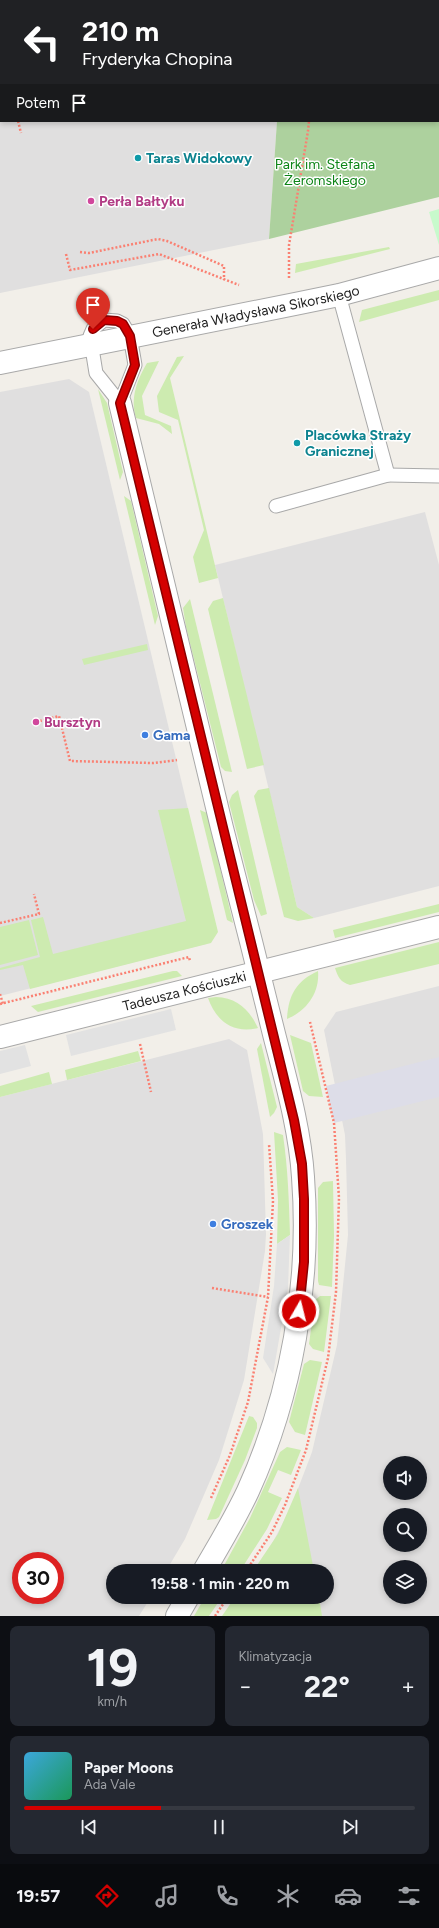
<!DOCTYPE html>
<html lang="pl">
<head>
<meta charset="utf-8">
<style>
  :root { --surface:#171b24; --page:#242831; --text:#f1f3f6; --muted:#9ea1a6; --line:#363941; --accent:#d40000 }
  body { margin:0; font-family:Figtree,sans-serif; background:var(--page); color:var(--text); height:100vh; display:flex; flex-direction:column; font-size:15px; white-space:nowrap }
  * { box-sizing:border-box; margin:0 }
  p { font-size:13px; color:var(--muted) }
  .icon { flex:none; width:22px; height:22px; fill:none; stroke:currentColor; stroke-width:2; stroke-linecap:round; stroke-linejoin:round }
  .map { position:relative; height:1616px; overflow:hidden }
  .panel { display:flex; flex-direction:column; gap:10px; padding:10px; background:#0d0f14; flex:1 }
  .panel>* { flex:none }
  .top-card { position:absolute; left:0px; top:0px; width:439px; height:122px; box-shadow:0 2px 6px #0003; background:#202124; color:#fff; overflow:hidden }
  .fabs { position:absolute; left:383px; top:1456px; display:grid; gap:8px }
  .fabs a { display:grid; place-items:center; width:44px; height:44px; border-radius:50%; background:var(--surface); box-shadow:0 2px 6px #0003; font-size:20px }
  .speed { position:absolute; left:12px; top:1552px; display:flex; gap:8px; font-size:20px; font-weight:700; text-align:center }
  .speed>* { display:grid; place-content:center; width:52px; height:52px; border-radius:50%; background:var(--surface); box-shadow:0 2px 6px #0003; line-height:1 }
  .speed .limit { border:6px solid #d22; background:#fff; color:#111 }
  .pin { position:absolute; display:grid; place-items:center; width:34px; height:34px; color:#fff; margin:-41px -17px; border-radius:50% 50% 50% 0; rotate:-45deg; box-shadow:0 0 4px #0007 }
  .pin .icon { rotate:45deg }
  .me { position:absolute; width:44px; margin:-22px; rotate:8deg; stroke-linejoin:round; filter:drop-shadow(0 0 3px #0008) }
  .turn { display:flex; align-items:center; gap:14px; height:84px; padding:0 16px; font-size:18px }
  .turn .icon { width:52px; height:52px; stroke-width:2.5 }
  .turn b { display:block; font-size:28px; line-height:34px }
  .then { display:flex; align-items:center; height:38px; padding:0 16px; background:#0003; gap:8px; font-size:15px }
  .big { font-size:30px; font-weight:700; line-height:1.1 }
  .panel .card { flex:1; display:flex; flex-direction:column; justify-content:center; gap:6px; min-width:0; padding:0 14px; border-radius:8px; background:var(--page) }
  .panel .dial { align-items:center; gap:0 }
  .dial b { font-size:52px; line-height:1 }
  .song { display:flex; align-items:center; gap:12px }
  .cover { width:48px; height:48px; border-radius:6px; background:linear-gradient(135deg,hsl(200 70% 55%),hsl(150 70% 35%)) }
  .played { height:4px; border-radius:2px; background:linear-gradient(90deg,var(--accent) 35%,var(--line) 35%) }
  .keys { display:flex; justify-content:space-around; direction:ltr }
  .heat { display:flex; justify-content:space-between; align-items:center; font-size:22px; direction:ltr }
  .panel .tiles { flex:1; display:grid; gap:10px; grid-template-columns:1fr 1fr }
  .card:last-child { grid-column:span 2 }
  .trip { position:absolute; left:106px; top:1564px; width:228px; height:40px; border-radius:20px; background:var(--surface); box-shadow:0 2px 6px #0003; font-weight:700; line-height:40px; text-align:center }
  .tab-bar { display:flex; height:64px; justify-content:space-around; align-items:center; background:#090b0e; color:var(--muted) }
  .tab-bar .icon { width:28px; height:28px }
  .tab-bar .active { color:var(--accent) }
  .tab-bar b { font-size:18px; color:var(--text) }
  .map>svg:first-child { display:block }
</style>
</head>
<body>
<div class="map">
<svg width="439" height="1616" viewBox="0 0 439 1616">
  <rect width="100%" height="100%" fill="#f2efe9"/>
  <!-- residential -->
  <g fill="#e0dfdf" fill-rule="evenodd">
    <path d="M0 0H286L1 1V121H277L269 239 0 293Z"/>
    <path d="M69 379 89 392 188 809 206 944 0 996V392Z"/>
    <path d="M425 512 439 565V886L314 918 297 907 215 565Z"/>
    <path d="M439 986V1616H226L240 1597H327V1571H258L291 1507 312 1452 337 1345 348 1235 346 1159 345 1135 324 1030 336 1012ZM390 1463H420V1493H390ZM390 1515H420V1545H390ZM390 1567H420V1597H390Z"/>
    <path d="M229 1039 247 1050 263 1134 266 1234 265 1251 244 1380 219 1460 185 1539 166 1571H113V1597H151L139 1616H0V1097ZM21 1561H55V1595H21Z"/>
  </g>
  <!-- grass -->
  <g fill="#cdebb0">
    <path d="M389 247 390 249 295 273 296 264Z"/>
    <path d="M439 290V300L359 322 362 310Z"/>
    <path d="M184 356 170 378 218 578 199 583 193 557 204 530 178 420 159 412 157 396 177 357Z"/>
    <path d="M159 361 142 396 145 415 171 426 172 434 159 424 136 418C130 398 137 380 147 363Z"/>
    <path d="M98 389 107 403 123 472 120 480Z"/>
    <path d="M124 496 131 501 158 616 155 625Z"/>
    <path d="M223 598 264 765 247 769 208 609 213 601Z"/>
    <path d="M190 599 232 772 225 771 221 767 186 627 183 608Z"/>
    <path d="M147 644 148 650 84 665 82 659Z"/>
    <path d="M269 788 297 907 314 918 298 921 284 917 254 796 258 790Z"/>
    <path d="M238 790 267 914 261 916 254 900 229 802 232 795Z"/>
    <path d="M188 808 218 932 211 943 30 989 23 965 0 970V968L40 957 31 920 43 917 53 954 186 921 158 810Z"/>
    <path d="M200 810 207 813 233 923 227 920Z"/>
    <path d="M439 904V912L335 938 333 930Z"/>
    <path d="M29 920 38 955 0 965V927Z"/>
    <path d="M439 942V964L350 985C340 982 338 977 335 968Z"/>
    <path d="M173 971H177L182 976 38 1012 31 1006Z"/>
    <path d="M318 971C320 993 306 1011 287 1019 288 996 296 981 318 971Z"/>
    <path d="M216 997C237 998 249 1009 258 1028 233 1034 216 1021 208 998Z"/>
    <path d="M290 1035 311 1043 323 1097 309 1096 303 1091Z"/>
    <path d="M261 1043 277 1107 274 1113 270 1117 257 1049Z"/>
    <path d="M138 1051 141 1061 67 1080 65 1070Z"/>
    <path d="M49 1072 52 1084 0 1097V1086Z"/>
    <path d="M274 1132 283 1135C288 1169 289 1201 290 1235L277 1244 278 1200Z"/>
    <path d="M333 1181 334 1236 332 1287 319 1285 318 1281V1188L323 1182Z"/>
    <path d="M320 1296H331L324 1352 313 1349 309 1344 315 1300Z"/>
    <path d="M310 1360 322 1362 305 1435 295 1432 289 1422 304 1364Z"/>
    <path d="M249 1416 253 1417 257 1423V1428L245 1460 219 1517 216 1519 207 1520Z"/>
    <path d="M287 1447 301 1450 291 1475 278 1470 268 1492 282 1498 267 1529 240 1571H221L250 1518 280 1452Z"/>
    <path d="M298 1488 314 1571H253L278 1534Z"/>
    <path d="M205 1597H222L209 1616H194Z"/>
    <path d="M235 1597H319L322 1616H222Z"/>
  </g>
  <!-- forest -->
  <g fill="#add19e">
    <path d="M0 0H164L1 1 0 111Z"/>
    <path d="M286 0H439V197L269 239 277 121H438V1Z"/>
  </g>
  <!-- park -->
  <path fill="#c8facc" d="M439 209V245L429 212Z"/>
  <!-- parking -->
  <g fill="#e2e2e2">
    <path d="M171 1009 176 1030 71 1056 66 1035Z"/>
    <path d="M25 1045 31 1066 0 1074V1051Z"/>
    <path d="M290 1235 288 1288 273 1374 263 1358 274 1286 277 1244Z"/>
  </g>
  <!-- plaza -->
  <path fill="#dddde8" d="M439 1057V1097L334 1123 326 1086Z"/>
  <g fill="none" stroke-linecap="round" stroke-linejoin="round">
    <defs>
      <g id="lane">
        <path d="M104 320 117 321 123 324 130 336 135 365 120 403 96 373 90 336 93 329Z"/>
        <path d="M388 475 439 476"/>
        <path d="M276 506 388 475 339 295"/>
      </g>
      <g id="street">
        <path id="s1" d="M0 363 295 304 339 295 439 268"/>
        <path d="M120 403C155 544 187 686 222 828 240 897 257 965 274 1034 286 1081 300 1129 303 1177 311 1284 292 1394 248 1491 235 1519 219 1545 204 1571"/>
        <path id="s2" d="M0 1037 439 927"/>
        <path d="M177 1616 188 1597"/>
      </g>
    </defs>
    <!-- lane casing -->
    <use href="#lane" stroke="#a9a9a9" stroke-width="15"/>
    <!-- street casing -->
    <use href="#street" stroke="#a9a9a9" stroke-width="24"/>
    <!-- path -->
    <g stroke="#fa8072" stroke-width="2.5" stroke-dasharray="2 2" stroke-linecap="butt">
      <path d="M301 0V1"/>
      <path d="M0 31 1 36"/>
      <path d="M18 121 21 133"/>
      <path d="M80 252 89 253 158 239 167 241 224 266V280"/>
      <path d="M66 254 70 270 159 254 239 285"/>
      <path d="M289 278V245L308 131 309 121"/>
      <path d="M36 722 59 716 70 761 153 763 177 760"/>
      <path d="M0 923 39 914 34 894"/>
      <path d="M0 994 3 1004"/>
      <path d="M0 1004 189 957 190 961"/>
      <path d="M140 1044 151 1092"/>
      <path d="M212 1288 268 1297"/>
      <path d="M211 1498 230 1455 248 1402 268 1297 273 1201 269 1144"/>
      <path d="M246 1571 272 1532 285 1505 306 1450 328 1358 336 1292 339 1198 334 1123 310 1022"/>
      <path d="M215 1616 228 1597"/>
    </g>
    <!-- lane -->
    <use href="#lane" stroke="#fff" stroke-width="13"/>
    <!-- street -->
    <use href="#street" stroke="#fff" stroke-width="22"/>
  </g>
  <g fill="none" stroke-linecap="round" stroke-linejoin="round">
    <defs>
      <path id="route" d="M93 329 104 320 117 321 123 324 130 336 135 365 120 403 294 1120 302 1164 304 1199V1262L299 1311"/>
    </defs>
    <!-- route casing -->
    <use href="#route" stroke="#8a0000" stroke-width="10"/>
    <!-- route -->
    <use href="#route" stroke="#d40000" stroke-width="7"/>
  </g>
  <!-- markers -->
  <g fill="#0f9aa8" stroke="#fff" stroke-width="1.5">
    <circle cx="138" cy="158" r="4"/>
    <circle cx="297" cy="443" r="4"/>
  </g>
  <g fill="#d1479c" stroke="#fff" stroke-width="1.5">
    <circle cx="91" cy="201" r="4"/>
    <circle cx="36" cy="722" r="4"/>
  </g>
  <g fill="#3f7fe0" stroke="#fff" stroke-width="1.5">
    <circle cx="145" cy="735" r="4"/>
    <circle cx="213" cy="1224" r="4"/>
  </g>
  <g text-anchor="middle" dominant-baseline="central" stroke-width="3" stroke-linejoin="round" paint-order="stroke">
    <!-- culture labels -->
    <g font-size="14" font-weight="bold" fill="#0d838f" stroke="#fff" text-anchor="start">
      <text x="146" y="158">Taras Widokowy</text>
      <text x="305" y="435">Placówka Straży<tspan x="305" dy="16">Granicznej</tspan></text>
    </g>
    <!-- park labels -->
    <g font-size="14" fill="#0c8416" stroke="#fff">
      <text x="325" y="164">Park im. Stefana<tspan x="325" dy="16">Żeromskiego</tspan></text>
    </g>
    <!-- hotel labels -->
    <g font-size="14" font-weight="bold" fill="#b23c85" stroke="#fff" text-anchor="start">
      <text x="99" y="201">Perła Bałtyku</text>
      <text x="44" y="722">Bursztyn</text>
    </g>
    <!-- street labels -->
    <g font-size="14" fill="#222" stroke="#fff">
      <text stroke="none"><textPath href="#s1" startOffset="261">Generała Władysława Sikorskiego</textPath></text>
      <text stroke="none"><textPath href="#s2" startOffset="190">Tadeusza Kościuszki</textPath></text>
    </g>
    <!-- shop labels -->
    <g font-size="14" font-weight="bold" fill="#366cbe" stroke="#fff" text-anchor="start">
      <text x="153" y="735">Gama</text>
      <text x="221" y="1224">Groszek</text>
    </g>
  </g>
</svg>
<div class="fabs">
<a><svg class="icon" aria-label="sound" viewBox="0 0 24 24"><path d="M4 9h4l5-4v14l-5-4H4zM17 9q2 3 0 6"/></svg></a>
<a><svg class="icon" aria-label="search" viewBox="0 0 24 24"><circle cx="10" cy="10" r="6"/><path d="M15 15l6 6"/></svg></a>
<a><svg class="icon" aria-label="layers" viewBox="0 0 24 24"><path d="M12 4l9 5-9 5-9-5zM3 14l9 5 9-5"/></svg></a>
</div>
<div class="speed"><div class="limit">30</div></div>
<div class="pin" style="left:93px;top:329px;background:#d93025"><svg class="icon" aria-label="arrive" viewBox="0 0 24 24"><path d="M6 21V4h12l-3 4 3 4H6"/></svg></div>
<svg class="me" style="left:299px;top:1311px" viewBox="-20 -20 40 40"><circle r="17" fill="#d40000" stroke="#fff" stroke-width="3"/><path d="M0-11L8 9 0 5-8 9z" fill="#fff"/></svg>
<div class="trip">19:58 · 1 min · 220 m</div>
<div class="top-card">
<div class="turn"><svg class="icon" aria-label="left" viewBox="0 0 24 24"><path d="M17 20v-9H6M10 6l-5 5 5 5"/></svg><div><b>210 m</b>Fryderyka Chopina</div></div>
<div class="then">Potem<svg class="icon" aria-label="arrive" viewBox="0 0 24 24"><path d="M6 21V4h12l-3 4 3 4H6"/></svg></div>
</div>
</div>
<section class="panel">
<div class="tiles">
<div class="card dial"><b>19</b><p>km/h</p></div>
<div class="card"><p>Klimatyzacja</p>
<div class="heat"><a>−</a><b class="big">22°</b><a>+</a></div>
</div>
<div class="card">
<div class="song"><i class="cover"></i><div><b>Paper Moons</b><p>Ada Vale</p></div></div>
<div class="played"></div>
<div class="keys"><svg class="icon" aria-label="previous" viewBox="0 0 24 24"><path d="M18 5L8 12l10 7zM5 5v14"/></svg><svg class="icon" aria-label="pause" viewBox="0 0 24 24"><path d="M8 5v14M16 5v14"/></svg><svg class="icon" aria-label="next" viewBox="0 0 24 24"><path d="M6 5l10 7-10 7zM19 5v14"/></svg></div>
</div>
</div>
</section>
<nav class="tab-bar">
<b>19:57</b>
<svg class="icon active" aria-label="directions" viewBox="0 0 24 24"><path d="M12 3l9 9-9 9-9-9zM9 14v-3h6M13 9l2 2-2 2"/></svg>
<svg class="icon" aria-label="music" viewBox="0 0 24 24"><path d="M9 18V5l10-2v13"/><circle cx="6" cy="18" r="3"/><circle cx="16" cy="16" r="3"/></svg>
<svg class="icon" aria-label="phone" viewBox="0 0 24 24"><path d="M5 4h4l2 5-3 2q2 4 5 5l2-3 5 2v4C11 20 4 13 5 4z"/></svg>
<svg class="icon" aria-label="climate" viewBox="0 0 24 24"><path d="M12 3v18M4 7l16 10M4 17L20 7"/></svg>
<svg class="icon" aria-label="car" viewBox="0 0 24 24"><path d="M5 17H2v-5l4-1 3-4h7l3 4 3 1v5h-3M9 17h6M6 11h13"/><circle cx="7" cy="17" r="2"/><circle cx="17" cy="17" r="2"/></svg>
<svg class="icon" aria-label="filters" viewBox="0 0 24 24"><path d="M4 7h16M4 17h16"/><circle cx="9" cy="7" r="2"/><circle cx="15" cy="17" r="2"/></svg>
</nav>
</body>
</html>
